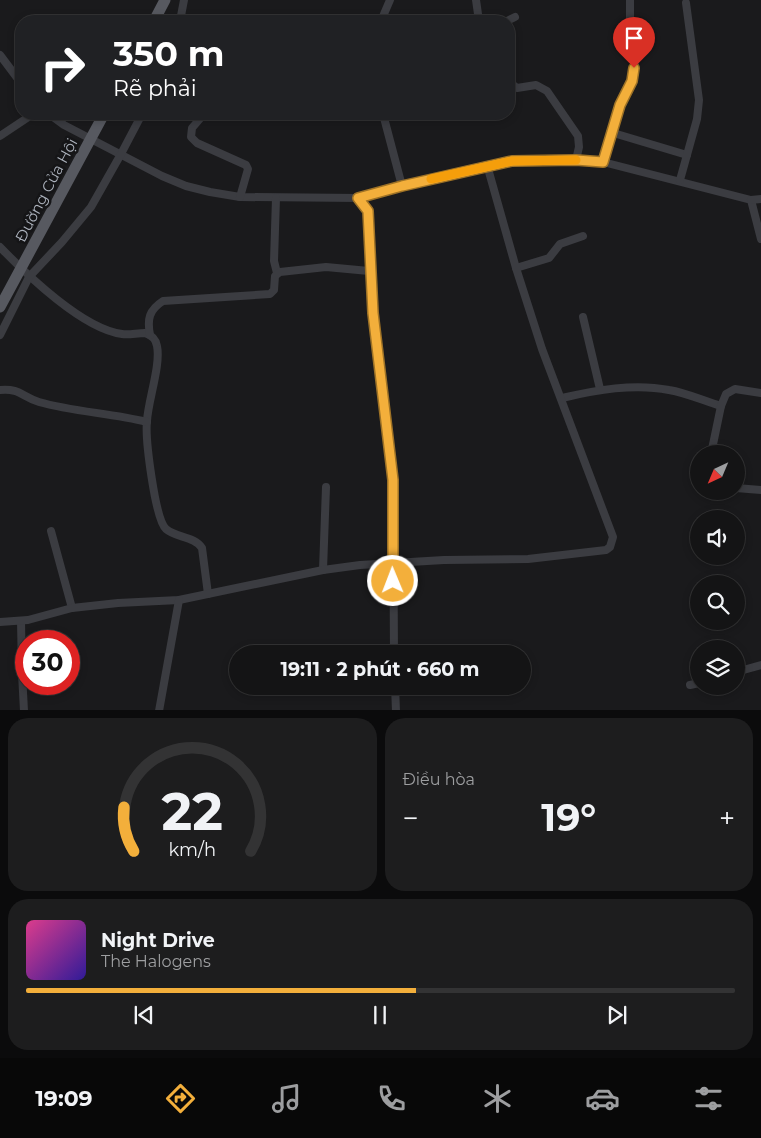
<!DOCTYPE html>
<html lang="vi">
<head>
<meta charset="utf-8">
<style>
  :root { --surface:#141415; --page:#1d1d1e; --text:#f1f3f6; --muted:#9d9ea0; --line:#333334; --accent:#f3af3b }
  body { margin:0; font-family:Montserrat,sans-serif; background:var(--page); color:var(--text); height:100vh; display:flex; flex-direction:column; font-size:19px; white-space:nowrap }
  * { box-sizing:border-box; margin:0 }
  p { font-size:16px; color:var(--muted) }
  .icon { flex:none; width:28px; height:28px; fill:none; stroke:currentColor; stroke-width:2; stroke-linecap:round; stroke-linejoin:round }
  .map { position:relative; height:710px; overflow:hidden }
  .drawer { display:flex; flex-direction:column; gap:8px; padding:8px; background:#0b0b0c; flex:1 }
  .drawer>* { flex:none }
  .top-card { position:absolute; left:15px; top:15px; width:500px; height:105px; border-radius:20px; box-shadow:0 2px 8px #0003,0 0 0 1px var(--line); background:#202124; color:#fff; overflow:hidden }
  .needle { width:32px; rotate:224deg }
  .controls { position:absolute; left:690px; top:445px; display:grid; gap:10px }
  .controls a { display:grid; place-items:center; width:55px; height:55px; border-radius:50%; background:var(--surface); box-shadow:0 2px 8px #0003,0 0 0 1px var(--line); font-size:25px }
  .speed { position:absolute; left:15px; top:630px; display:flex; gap:10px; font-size:25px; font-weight:700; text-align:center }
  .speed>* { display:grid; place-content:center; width:65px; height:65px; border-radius:50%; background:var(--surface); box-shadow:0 2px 8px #0003,0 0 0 1px var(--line); line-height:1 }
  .speed .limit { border:8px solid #d22; background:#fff; color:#111 }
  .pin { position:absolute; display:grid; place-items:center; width:42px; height:42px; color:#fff; margin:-51px -21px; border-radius:50% 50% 50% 0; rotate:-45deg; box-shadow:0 0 5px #0007 }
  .pin .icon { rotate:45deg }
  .me { position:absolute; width:55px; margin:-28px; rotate:359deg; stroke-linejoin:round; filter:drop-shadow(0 0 4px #0008) }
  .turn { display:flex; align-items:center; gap:18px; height:105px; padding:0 15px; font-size:22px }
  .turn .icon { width:65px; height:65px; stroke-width:2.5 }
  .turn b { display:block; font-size:35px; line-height:42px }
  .big { font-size:38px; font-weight:700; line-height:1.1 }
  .drawer .widget { flex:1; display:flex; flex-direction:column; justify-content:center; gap:8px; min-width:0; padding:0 18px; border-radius:20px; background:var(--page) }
  .drawer .dial { align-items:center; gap:0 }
  .dial svg { height:130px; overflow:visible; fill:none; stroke:var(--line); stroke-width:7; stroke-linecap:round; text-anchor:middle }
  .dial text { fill:var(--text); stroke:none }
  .song { display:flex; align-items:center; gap:15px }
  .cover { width:60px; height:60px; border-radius:8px; background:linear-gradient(135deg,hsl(330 70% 55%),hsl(250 70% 35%)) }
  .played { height:5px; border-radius:2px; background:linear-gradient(90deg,var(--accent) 55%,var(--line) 55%) }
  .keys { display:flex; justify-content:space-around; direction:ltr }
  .heat { display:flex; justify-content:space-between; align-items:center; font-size:28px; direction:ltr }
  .drawer .tiles { flex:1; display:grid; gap:8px; grid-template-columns:1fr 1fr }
  .widget:last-child { grid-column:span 2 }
  .trip { position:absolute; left:229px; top:645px; width:302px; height:50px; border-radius:25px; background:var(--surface); box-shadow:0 2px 8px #0003,0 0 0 1px var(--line); font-weight:700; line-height:50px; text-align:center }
  .dock { display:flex; height:80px; justify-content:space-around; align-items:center; background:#080808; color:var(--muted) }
  .dock .icon { width:35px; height:35px }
  .dock .on { color:var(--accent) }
  .dock b { font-size:22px; color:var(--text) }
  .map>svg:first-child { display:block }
</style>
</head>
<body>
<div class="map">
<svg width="761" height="711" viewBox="0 0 761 711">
  <rect width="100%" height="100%" fill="#1a1a1c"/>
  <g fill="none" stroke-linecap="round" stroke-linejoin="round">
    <!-- minor -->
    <g stroke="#3b3c41" stroke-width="8">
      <path d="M476 0 479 21"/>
      <path d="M180 21 184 0"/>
      <path d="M381 21 390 0"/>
      <path d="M507 21 515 17"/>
      <path d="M0 55 21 83"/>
      <path d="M509 82 517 88 536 85 547 91 578 136 579 147 576 160"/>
      <path d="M49 114 64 125 162 176 186 186 210 192 240 197 359 198 487 165 512 161 576 160 603 162 751 200 761 239"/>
      <path d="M204 114 192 128 191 137 197 143 246 165 248 169 240 197"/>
      <path d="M383 114 402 186"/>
      <path d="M610 132 687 155"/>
      <path d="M0 136 33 114"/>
      <path d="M603 162 620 105 634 74 635 59 630 28V0"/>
      <path d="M680 180 697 119 699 100 686 3"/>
      <path d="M276 198 274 261 277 273"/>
      <path d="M359 198 368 211 373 313 393 480 394 654"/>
      <path d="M751 200 761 199"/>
      <path d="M0 247C27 275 83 329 122 334 129 335 137 333 145 333 151 335 156 339 157 346 161 365 148 401 147 421 145 438 155 519 166 529 176 538 194 536 202 548L208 594"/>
      <path d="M516 268 549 258 560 244 583 236"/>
      <path d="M583 317 600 389"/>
      <path d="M0 335 29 277 62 242 91 207 121 154 142 114"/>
      <path d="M150 335C147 319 149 310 163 301L270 294 274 290 275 276 280 272 326 267 369 271"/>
      <path d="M0 390C20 388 22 397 39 402 74 412 111 413 147 422"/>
      <path d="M562 398C596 390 634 383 669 390 687 393 704 401 721 406"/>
      <path d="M711 454 721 406 726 394 735 389 761 393"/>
      <path d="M736 488 761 490"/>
      <path d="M51 531 72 608"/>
      <path d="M323 570 326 487"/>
      <path d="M21 621 22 673 24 711"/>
      <path d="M0 622 28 620 72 608 118 603 179 600 323 570 360 565 444 560 528 559 606 550 610 547 613 537 542 349 516 268 487 165"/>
      <path d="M736 672 761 665"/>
      <path d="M690 685 699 683"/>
      <path d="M395 686 396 711"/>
      <path d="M159 711 179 600"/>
    </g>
    <!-- primary -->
    <g stroke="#575960" stroke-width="11">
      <path d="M154 21 165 0"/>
      <path d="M0 307 104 114"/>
    </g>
  </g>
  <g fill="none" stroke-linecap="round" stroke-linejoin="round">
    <defs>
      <path id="route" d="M393 581V480L373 313 368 211 358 198 402 186 512 161 576 160 603 162 620 105 632 81 634 68"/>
    </defs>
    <!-- route casing -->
    <use href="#route" stroke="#9e7226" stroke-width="12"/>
    <!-- route -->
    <use href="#route" stroke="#f3af3b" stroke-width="9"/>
    <!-- slow -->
    <path stroke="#f59e0b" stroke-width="9" d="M431 179 512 161 576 160"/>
  </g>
  <g text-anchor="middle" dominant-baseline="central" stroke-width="5" stroke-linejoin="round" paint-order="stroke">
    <!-- street labels -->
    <g font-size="15" fill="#acb2bc" stroke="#151517">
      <text transform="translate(46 190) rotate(-62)">Đường Cửa Hội</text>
    </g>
  </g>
</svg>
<div class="controls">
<a><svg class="needle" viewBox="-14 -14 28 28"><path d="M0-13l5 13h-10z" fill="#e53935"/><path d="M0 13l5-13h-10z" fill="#9d9ea0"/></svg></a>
<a><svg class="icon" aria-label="sound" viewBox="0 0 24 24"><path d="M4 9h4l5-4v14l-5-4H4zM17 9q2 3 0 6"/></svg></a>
<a><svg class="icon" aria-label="search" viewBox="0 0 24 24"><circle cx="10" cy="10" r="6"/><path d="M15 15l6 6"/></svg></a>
<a><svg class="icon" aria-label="layers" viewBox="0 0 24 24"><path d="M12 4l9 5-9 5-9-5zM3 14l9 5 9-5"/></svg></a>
</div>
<div class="speed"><div class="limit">30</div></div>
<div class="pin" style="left:634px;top:68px;background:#d93025"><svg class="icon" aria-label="arrive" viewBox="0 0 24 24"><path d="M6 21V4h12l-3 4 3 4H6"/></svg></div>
<svg class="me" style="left:393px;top:581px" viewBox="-20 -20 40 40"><circle r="17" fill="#f3af3b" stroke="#fff" stroke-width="3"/><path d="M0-11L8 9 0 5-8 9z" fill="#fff"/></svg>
<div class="trip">19:11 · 2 phút · 660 m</div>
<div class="top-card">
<div class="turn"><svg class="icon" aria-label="right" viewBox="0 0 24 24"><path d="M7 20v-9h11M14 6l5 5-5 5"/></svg><div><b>350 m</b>Rẽ phải</div></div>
</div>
</div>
<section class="drawer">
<div class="tiles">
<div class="widget dial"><svg viewBox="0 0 100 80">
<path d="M14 69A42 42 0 1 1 86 69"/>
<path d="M14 69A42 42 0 0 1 8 42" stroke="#f3af3b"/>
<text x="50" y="56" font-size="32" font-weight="700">22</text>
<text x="50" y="72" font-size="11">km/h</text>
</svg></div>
<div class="widget"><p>Điều hòa</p>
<div class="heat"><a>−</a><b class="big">19°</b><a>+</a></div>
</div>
<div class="widget">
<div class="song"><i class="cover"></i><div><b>Night Drive</b><p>The Halogens</p></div></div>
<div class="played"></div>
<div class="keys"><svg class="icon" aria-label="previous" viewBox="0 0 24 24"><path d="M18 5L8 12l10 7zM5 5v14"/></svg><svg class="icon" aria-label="pause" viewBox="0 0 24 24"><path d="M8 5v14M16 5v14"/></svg><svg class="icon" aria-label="next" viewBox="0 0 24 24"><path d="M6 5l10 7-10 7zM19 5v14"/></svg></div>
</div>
</div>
</section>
<nav class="dock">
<b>19:09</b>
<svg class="icon on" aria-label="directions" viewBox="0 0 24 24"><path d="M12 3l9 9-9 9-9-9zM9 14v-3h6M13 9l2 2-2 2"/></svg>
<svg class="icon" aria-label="music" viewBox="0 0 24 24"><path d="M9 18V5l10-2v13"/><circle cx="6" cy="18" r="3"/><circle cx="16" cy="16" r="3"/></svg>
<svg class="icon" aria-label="phone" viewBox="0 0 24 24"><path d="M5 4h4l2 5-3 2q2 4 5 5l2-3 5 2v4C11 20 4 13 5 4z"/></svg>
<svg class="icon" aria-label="climate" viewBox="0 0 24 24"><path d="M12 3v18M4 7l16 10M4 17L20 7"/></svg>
<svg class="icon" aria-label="car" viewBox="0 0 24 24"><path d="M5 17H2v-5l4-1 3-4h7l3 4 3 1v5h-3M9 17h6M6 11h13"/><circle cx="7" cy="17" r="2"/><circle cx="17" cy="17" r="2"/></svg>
<svg class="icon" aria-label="filters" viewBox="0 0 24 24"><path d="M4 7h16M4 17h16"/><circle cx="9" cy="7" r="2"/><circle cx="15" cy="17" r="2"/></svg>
</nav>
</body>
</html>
